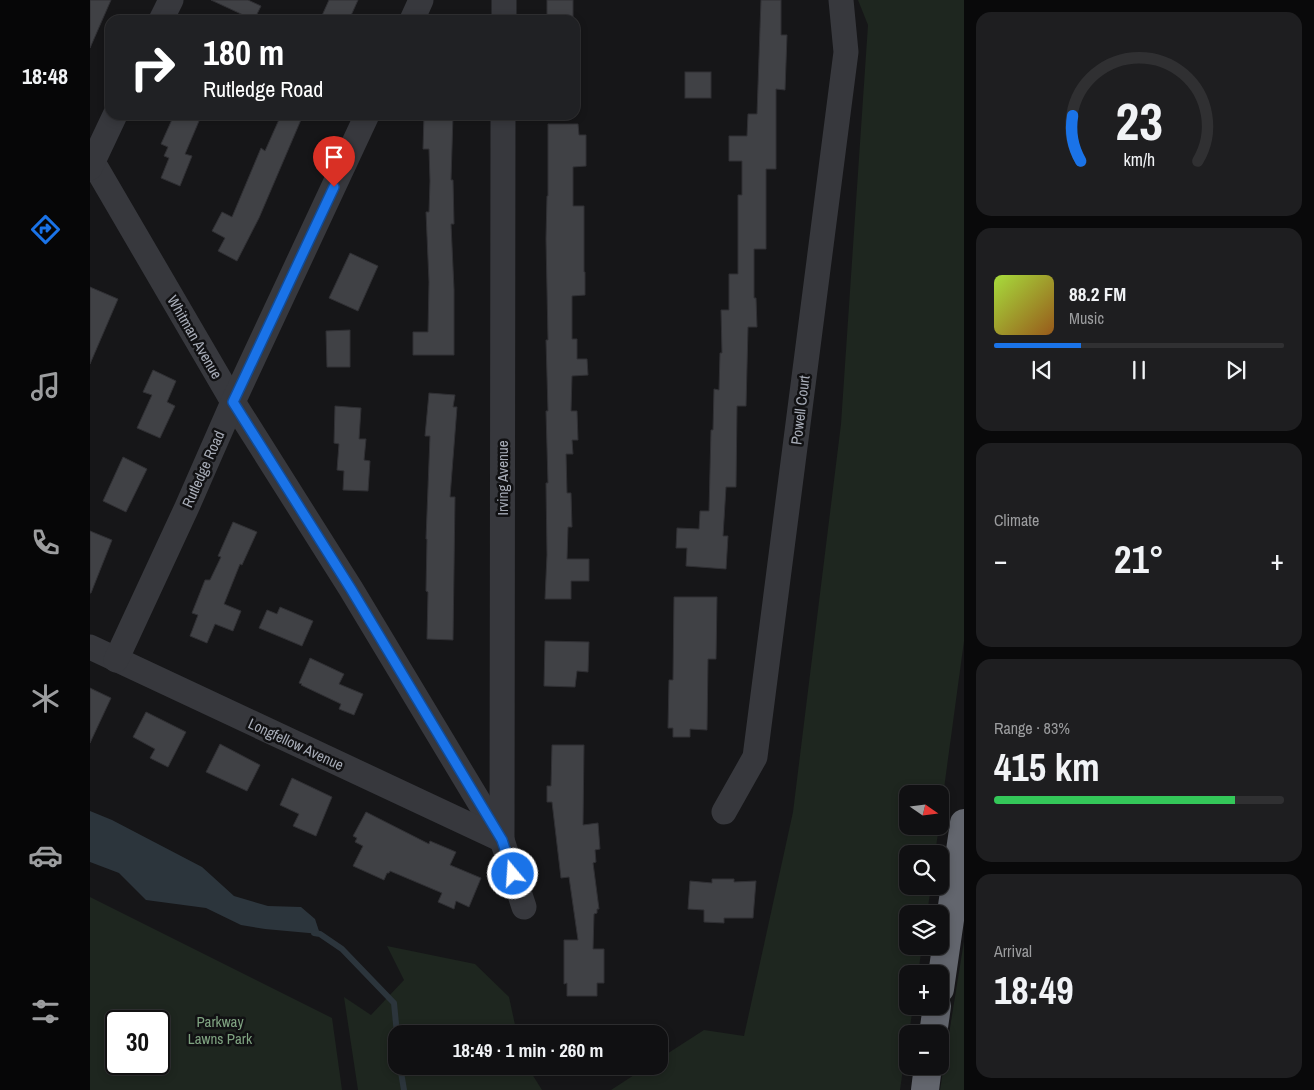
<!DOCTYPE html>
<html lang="en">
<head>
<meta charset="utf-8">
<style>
  :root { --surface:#101012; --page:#1e1e20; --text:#f1f3f6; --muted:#9c9d9f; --line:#303032; --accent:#1a73e8 }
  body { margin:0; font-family:"Archivo Narrow",sans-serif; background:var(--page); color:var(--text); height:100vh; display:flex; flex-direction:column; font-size:19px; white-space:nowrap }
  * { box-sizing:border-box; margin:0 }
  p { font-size:16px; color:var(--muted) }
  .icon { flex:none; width:28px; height:28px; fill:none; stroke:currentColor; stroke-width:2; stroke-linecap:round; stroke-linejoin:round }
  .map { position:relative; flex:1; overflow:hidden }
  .panel { display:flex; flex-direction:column; gap:12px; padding:12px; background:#09090a; width:350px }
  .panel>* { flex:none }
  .top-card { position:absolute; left:15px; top:15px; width:475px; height:105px; border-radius:15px; box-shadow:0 2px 8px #0003,0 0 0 1px var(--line); background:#202124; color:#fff; overflow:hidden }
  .needle { width:32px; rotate:104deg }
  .tools { position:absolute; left:809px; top:785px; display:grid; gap:10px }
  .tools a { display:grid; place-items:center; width:50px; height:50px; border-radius:10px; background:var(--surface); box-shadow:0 2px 8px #0003,0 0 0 1px var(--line); font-size:25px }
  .speed { position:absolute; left:15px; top:1010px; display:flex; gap:10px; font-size:25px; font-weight:700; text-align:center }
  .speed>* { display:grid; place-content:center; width:65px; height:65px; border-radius:50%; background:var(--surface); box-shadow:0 2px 8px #0003,0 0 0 1px var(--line); line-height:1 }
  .speed .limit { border:2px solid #111; border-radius:8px; background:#fff; color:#111 }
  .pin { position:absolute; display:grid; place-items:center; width:42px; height:42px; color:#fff; margin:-51px -21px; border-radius:50% 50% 50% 0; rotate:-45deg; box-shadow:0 0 5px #0007 }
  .pin .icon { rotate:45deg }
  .me { position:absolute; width:55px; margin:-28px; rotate:342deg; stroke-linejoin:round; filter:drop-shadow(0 0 4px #0008) }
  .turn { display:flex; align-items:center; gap:18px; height:105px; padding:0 15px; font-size:22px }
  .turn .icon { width:65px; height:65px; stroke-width:2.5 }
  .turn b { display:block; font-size:35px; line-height:42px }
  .big { font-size:38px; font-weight:700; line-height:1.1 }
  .panel .tile { flex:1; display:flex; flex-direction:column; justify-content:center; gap:8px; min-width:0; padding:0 18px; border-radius:15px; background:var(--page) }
  .panel .dial { align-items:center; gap:0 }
  .dial svg { height:130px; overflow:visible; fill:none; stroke:var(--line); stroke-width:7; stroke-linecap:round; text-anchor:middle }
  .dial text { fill:var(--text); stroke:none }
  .song { display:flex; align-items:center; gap:15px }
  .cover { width:60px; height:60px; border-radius:8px; background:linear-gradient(135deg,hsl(80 70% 55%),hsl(30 70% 35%)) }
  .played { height:5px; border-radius:2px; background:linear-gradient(90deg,var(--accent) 30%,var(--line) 30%) }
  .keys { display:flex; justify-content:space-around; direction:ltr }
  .heat { display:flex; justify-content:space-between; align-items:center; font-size:28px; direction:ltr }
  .charge { height:8px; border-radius:4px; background:linear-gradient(90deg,#34c759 83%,var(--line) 0) }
  .trip { position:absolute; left:298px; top:1025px; width:280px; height:50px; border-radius:15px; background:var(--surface); box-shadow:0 2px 8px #0003,0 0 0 1px var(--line); font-weight:700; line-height:50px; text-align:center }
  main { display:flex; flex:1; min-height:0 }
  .tab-bar { display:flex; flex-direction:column; width:90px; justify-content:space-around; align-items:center; background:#060607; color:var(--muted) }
  .tab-bar .icon { width:35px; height:35px }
  .tab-bar .on { color:var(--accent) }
  .tab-bar b { font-size:22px; color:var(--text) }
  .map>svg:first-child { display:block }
</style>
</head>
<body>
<main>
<nav class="tab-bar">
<b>18:48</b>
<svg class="icon on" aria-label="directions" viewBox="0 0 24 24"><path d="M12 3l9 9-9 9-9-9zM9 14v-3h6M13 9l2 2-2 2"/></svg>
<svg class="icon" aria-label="music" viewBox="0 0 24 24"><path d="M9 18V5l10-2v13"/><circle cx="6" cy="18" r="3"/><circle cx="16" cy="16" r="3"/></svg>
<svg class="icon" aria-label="phone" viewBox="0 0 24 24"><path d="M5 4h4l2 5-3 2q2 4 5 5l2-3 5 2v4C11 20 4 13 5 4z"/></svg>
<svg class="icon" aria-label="climate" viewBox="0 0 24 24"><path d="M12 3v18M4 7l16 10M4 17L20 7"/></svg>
<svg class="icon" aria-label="car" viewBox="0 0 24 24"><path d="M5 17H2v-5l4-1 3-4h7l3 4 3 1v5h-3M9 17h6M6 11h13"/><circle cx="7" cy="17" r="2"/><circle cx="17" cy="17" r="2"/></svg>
<svg class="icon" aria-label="filters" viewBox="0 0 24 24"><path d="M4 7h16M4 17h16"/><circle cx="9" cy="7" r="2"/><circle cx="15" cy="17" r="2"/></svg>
</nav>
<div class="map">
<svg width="874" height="1090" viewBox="0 0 874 1090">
  <rect width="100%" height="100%" fill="#161618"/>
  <!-- green -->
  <g fill="#1e261f" fill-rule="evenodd">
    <path d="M768 0H874V641L850 818V794H818V826H849L845 854H818V886H841L837 914H818V946H832L828 974H818V1006H823L819 1034H818L810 1090H521L558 1066H569V1059L614 1030 654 1036 703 812 751 424 778 25Z"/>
    <path d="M0 897 242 1018 252 1090H0ZM69 1021V1064H26V1021Z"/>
    <path d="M874 941V1090H850Z"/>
    <path d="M297 946 385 964 419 997 427 1034H306V1066H437L452 1090H459H268L254 997 281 1015 314 980Z"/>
  </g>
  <!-- water -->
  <path fill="#2c353c" d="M0 811 22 820 112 867 144 896 178 906 211 907 225 919 230 934 175 929 151 925 116 908 56 900 29 873 0 862Z"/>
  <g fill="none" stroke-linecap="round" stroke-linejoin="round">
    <!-- stream -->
    <g stroke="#2c353c" stroke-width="6">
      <path d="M224 933 230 934 252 949 304 1003 307 1034"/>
      <path d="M310 1066 314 1090"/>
    </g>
  </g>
  <!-- building -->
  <g fill="#404145" stroke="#303034">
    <path d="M0 0H21L0 48Z"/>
    <path d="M121 0H158L171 6 164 20Z"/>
    <path d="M239 0H268L259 20H230Z"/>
    <rect x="457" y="0" width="26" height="20"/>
    <path d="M671 0H691V35H697L695 90 686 89V169H676V249H664V298H666L667 327H658L656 406H647L646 487H636L633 536H638L636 569 596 566 597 548H586L587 528 609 529 610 511H619L621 430H623L624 389 629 390 630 353H632L631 310H639V274H648V195H652V161H639V136H657L658 114H667Z"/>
    <rect x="595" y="72" width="26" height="26"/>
    <path d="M84 115H94L109 121 95 154 102 156 90 186 71 178 79 158 74 156 78 147 71 144Z"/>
    <path d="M191 115H213L169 218 147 261 128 251 135 238 122 231 132 212 142 217 171 148 175 151Z"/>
    <path d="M334 115H363L361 180H363L364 224H361L364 289V355H323V332H338L339 282 336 212H339L340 181 339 149H333Z"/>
    <path d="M458 124H488L489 135H496V166L483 167V206H494V272H495V295L482 296V339H487V359H497L498 375 482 376 481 411H487L488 440H482L483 454H476L477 493H481L482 527H478L477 559H499V581H481V599H455L457 555 456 483H458L456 411H458L456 340H458L456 239 457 196H458Z"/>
    <path d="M260 253 288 266 268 311 239 298Z"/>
    <path d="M0 287 28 299 0 364Z"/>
    <path d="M260 330V367H237L236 331Z"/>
    <path d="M63 370 86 381 77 402 85 406 70 438 47 428 62 395 53 392Z"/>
    <path d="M339 393 365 395 363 407H367L360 497H365L363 640 337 639 338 592 336 591 337 539H336L340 436H335Z"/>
    <path d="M245 406 271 408 269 439H276L274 460 280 461 278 491 253 490 254 471 247 470 249 444 244 443Z"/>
    <path d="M33 457 57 469 36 512 13 501Z"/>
    <path d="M143 522 167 532 152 565 150 564 134 604 151 611 143 631 125 624 117 643 100 636 108 615 102 613 115 580H120L131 557 128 556Z"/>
    <path d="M0 531 22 540 1 593H0Z"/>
    <path d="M584 597H627L626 659H618L617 730 600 729V737H583V728H578L579 680H583Z"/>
    <path d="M190 607 223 621 212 646 169 628 177 610 187 614Z"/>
    <path d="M455 641 499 642 498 672 487 671 485 687 454 686Z"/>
    <path d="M220 658 254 674 249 684 273 694 264 715 249 709 251 704 211 685 212 684 209 683Z"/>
    <path d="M0 688 21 698 0 743Z"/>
    <path d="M56 712 96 732 78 767 60 758 65 749 43 737Z"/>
    <path d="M130 744 170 765 157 791 116 772Z"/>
    <path d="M462 745H494L493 825 508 823 510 849 505 850 506 862 503 863 509 909H507V913L504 914 503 949H514V983H507V996H477V983L474 984V940H488L479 877 471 878 462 802H457V786H461Z"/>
    <path d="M202 778 242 797 226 836 203 826 209 814 190 805Z"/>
    <path d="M276 812 339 844 340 841 366 852 360 865 391 878 379 907 366 901 364 909 348 902 352 893 300 871 299 873H297L294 880 263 866 273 846 265 842 267 838 263 836Z"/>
    <path d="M622 879H644V882L666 881 663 918H634V923L614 922V910L598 909 600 881 622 883Z"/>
  </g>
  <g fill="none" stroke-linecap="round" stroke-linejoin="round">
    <!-- minor -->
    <g stroke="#37383d" stroke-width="25">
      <path d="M71 20 81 0"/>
      <path d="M322 20 331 0"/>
      <path d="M414 20V0"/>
      <path d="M0 157 143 402 261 589 412 840 434 907"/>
      <path d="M0 168 25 115"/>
      <path d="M0 647 412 840 413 115"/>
      <path d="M26 660 97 507 143 402 277 115"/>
      <path d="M634 812 665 757 756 52 751 0"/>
    </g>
    <!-- motorway -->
    <g stroke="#63666e" stroke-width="28">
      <path d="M850 989 874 823"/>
      <path d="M843 1034 847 1006"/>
      <path d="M835 1090 838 1066"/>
    </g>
  </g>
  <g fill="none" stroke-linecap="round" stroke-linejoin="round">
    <defs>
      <path id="route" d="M244 187 143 402 261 589 412 840 423 874"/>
    </defs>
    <!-- route casing -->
    <use href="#route" stroke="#114b97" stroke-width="12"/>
    <!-- route -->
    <use href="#route" stroke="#1a73e8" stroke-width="9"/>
  </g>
  <g text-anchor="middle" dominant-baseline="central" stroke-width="5" stroke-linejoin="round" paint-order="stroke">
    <!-- street labels -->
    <g font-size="15" fill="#a8adb8" stroke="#111113">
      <text transform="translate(105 337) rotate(60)">Whitman Avenue</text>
      <text transform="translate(710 410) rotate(-83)">Powell Court</text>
      <text transform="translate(113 469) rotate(-66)">Rutledge Road</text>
      <text transform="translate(412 478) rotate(-90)">Irving Avenue</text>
      <text transform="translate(206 744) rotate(25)">Longfellow Avenue</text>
    </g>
    <!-- park labels -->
    <g font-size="15" fill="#7fa381" stroke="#111113">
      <text x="130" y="1021">Parkway<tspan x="130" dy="17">Lawns Park</tspan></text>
    </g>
  </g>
</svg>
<div class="tools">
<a><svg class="needle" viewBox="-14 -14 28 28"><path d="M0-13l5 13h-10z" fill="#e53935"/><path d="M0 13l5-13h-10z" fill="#9c9d9f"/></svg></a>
<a><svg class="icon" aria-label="search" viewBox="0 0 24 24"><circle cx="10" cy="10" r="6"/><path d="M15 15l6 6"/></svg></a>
<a><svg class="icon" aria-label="layers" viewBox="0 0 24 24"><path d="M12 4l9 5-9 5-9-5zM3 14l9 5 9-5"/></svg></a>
<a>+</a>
<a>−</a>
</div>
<div class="speed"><div class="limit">30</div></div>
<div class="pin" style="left:244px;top:187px;background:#d93025"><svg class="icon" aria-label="arrive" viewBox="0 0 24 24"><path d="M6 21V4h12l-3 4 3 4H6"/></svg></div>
<svg class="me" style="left:423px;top:874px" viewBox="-20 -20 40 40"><circle r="17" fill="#1a73e8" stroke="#fff" stroke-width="3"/><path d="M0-11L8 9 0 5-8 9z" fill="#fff"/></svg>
<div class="trip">18:49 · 1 min · 260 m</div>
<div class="top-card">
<div class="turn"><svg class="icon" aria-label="right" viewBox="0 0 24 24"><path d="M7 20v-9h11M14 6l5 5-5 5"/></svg><div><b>180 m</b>Rutledge Road</div></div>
</div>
</div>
<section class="panel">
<div class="tile dial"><svg viewBox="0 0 100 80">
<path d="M14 69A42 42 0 1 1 86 69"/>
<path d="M14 69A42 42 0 0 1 9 41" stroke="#1a73e8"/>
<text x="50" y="56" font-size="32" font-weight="700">23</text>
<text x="50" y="72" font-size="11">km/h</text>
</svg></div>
<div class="tile">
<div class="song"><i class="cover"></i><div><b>88.2 FM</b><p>Music</p></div></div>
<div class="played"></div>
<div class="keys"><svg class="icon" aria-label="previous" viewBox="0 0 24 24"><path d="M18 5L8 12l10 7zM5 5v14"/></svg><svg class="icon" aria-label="pause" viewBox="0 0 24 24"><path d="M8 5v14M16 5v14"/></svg><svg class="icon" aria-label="next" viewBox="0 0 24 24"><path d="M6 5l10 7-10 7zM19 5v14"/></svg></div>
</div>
<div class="tile"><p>Climate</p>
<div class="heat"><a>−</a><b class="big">21°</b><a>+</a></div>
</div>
<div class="tile"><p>Range · 83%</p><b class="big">415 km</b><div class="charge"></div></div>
<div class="tile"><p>Arrival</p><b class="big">18:49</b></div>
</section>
</main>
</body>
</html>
